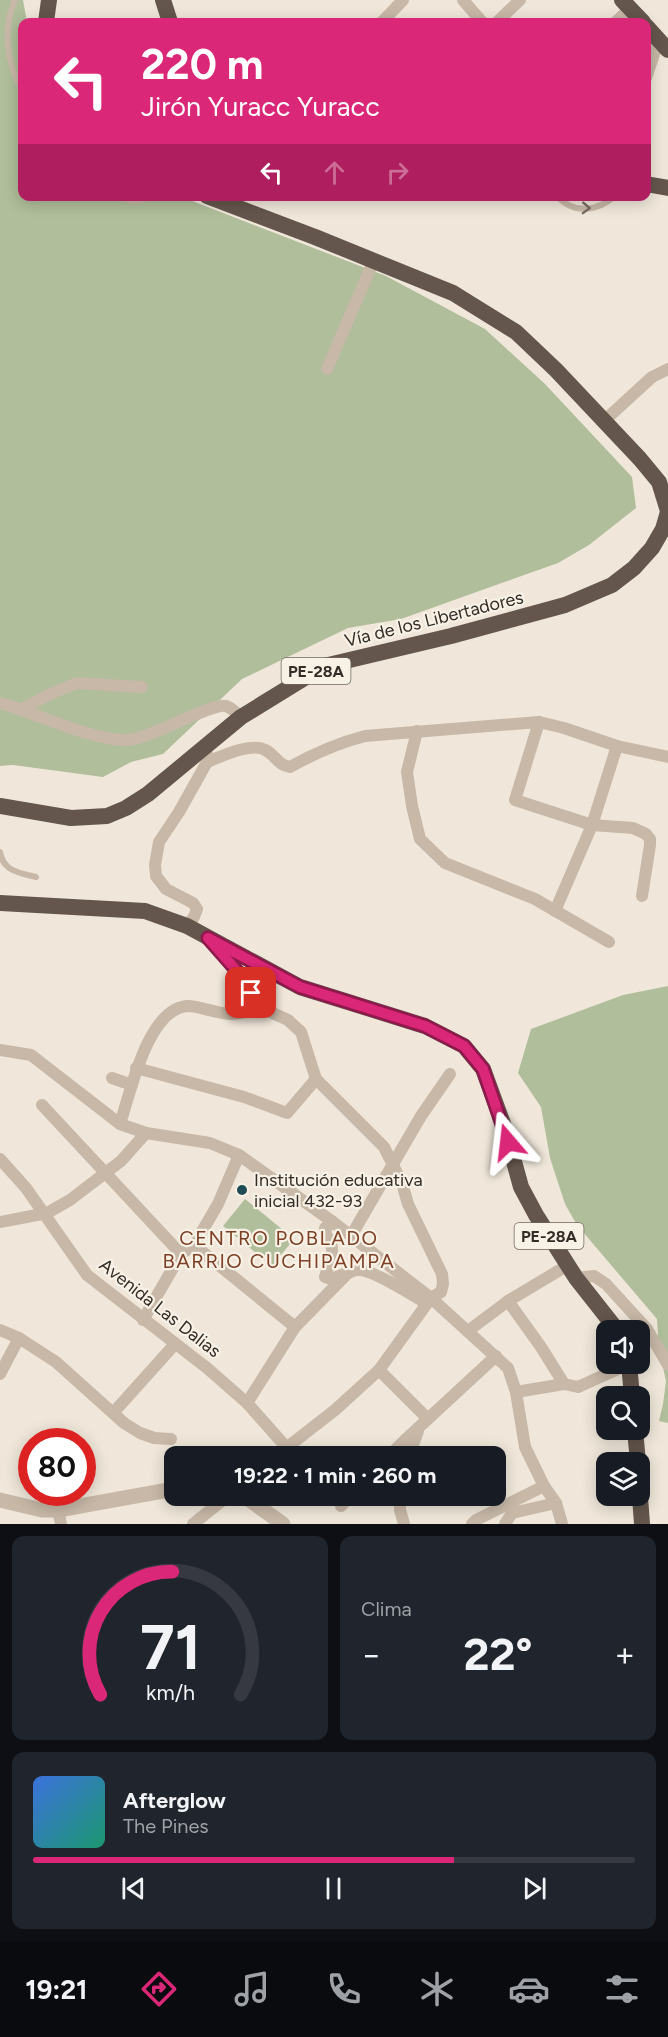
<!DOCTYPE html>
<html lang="es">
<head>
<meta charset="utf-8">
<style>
  :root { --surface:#171b24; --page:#20242c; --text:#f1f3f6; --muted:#9ea1a6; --line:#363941; --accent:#db2777 }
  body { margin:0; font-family:Figtree,sans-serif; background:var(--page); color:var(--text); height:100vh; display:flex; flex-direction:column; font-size:22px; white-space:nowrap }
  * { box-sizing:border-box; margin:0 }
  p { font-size:20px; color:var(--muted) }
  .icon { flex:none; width:33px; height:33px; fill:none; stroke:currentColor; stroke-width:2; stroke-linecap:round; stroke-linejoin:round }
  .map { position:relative; height:1524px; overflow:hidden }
  .sheet { display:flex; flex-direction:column; gap:12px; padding:12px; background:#0d0f14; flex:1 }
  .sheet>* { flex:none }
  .top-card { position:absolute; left:18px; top:18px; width:633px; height:183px; border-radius:12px; box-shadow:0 3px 15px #0003; background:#db2777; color:#fff; overflow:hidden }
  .fabs { position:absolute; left:596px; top:1320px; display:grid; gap:12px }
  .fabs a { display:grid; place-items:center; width:54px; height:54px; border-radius:12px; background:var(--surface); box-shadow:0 3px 15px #0003; font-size:30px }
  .speed { position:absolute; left:18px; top:1428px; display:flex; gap:12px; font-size:30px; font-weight:700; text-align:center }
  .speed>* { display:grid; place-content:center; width:78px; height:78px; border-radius:50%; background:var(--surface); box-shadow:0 3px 15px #0003; line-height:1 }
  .speed .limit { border:9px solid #d22; background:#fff; color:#111 }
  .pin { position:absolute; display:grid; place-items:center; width:51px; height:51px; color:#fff; margin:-26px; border-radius:12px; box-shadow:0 3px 9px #0006 }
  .me { position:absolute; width:66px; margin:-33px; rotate:343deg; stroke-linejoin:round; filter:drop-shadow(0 0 4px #0008) }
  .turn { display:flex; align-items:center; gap:21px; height:126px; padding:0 24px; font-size:27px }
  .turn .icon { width:78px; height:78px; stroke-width:2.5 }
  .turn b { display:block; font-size:42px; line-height:51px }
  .lanes { display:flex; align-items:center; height:57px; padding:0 24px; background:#0003; justify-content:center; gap:30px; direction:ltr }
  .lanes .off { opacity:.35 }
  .big { font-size:45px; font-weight:700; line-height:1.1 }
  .sheet .tile { flex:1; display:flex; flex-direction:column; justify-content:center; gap:9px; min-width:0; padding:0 21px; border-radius:12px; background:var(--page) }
  .sheet .dial { align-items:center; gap:0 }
  .dial svg { height:156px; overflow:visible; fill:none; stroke:var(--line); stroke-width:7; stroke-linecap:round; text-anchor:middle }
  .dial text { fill:var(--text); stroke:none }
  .song { display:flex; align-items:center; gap:18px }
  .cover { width:72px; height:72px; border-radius:9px; background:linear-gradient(135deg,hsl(220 70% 55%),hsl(160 70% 35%)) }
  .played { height:6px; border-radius:3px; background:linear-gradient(90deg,var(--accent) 70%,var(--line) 70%) }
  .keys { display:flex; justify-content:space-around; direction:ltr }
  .heat { display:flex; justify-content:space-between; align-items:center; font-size:33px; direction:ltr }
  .sheet .tiles { flex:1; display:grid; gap:12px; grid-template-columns:1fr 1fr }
  .tile:last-child { grid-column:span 2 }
  .trip { position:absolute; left:164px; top:1446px; width:342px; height:60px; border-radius:12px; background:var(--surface); box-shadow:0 3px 15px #0003; font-weight:700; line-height:60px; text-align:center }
  .tabs { display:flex; height:96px; justify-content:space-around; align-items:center; background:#090b0e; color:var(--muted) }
  .tabs .icon { width:42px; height:42px }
  .tabs .selected { color:var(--accent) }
  .tabs b { font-size:27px; color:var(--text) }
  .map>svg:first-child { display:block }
</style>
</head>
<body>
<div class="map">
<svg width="668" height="1524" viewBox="0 0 668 1524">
  <rect width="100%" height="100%" fill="#f0e7da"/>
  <!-- green -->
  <g fill="#b0be9b">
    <path d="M0 0H23L27 22H22V196L182 197 386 276 485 329 545 384 632 477 636 508 589 545 558 563 401 619 348 628 242 679 163 754 131 762 103 777 13 765 0 766Z"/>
    <path d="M668 986V1423L659 1421 663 1404 666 1381 659 1349 657 1319 577 1225 565 1204 550 1158 541 1107 518 1073 531 1029 623 995Z"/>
    <path d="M245 1199 294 1239 272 1266 223 1226Z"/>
  </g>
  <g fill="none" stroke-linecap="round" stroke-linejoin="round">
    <!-- service -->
    <g stroke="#c7b8a7" stroke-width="6">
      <path d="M15 0C3 27 6 64 22 89"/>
      <path d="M121 196C132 203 139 202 151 196"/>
      <path d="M557 196C574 215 598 211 615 196"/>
      <path d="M0 852C3 871 19 873 36 877"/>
    </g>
    <!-- minor -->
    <g stroke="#c7b8a7" stroke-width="12">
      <path d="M463 0 482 22"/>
      <path d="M382 22 403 0"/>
      <path d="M497 22 520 0"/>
      <path d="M616 22 630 8"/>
      <path d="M646 78 659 39"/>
      <path d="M327 369 374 260"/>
      <path d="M604 421 652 377 668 369"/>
      <path d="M0 703C36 713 92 741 127 740 151 739 212 702 226 706 232 708 236 713 241 717"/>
      <path d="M22 709 52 693 77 683 142 687"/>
      <path d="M539 722 515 800 592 825 633 828 646 834 650 839V845L642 896"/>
      <path d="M417 731 407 772 412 806 420 839 445 863 535 899 609 942"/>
      <path d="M207 762C222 756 253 741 267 751 277 757 278 765 290 767 315 753 338 743 365 736L539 722 564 728 617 746 668 757"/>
      <path d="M555 911 592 825 617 746"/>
      <path d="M187 926 194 917 197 909 193 903 166 889 156 876 155 865 159 842 179 812 207 762 208 756"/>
      <path d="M212 944 245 980 257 1006 288 1020 301 1032 316 1079 384 1147 402 1183 408 1204 442 1274 443 1284 441 1292 431 1298 508 1368 516 1392 525 1447 544 1486 556 1503 562 1524"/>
      <path d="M0 1050 31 1055 120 1124 146 1133 210 1143 239 1155 333 1222 431 1298 379 1370 335 1410 276 1456"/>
      <path d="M136 1068 244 1097 287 1113 316 1079"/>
      <path d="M112 1078 132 1085"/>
      <path d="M42 1105 181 1254"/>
      <path d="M120 1124C130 1094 148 1006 189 1006 205 1007 224 1017 240 1013 246 1012 252 1009 257 1006"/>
      <path d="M0 1159 26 1188 87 1275 207 1368 247 1403 287 1448"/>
      <path d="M0 1222 47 1213 70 1200 121 1161 146 1133"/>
      <path d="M333 1222 325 1228 326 1235C338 1248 329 1262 325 1277L331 1279 344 1274"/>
      <path d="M351 1236 421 1116 450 1074"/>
      <path d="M194 1245 295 1327"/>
      <path d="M576 1278 594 1276 606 1284 647 1329 668 1365"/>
      <path d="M508 1301 541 1347 564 1384"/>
      <path d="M143 1320 181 1254 194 1245 218 1204 239 1155"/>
      <path d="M0 1330 19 1338 56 1362 124 1423 140 1433 154 1438 171 1439"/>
      <path d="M468 1331 508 1301 568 1265"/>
      <path d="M379 1370 428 1419"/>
      <path d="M0 1374 19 1338"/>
      <path d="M516 1392 564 1384 578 1387 629 1364"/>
      <path d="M247 1403 295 1327 348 1273C351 1272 354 1270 357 1270 370 1268 412 1295 426 1303"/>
      <path d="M114 1412 175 1344"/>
      <path d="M389 1456 404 1441 496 1356"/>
      <path d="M409 1456 418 1431"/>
      <path d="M400 1496V1510L404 1524"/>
      <path d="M341 1506 350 1496"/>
      <path d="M58 1510 61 1524"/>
      <path d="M193 1524 228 1496"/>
      <path d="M472 1524 476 1520 544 1486"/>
      <path d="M505 1524 512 1513 556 1503"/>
    </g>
    <!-- tertiary -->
    <g stroke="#c7b8a7" stroke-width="15">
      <path d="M244 1496 283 1524"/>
      <path d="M0 1500 42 1510H58L174 1489"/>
    </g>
    <!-- trunk -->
    <g stroke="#64564c" stroke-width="16">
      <path d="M163 0 170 22"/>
      <path d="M622 0 643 22"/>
      <path d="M46 22 49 0"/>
      <path d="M646 26 668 50"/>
      <path d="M646 184 668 188"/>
      <path d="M207 196 315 237 453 293 516 332 556 370 640 459 659 482 668 511"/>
      <path d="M0 806 71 818 107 816 126 808 148 794 241 717 324 666 451 636 565 605 612 585 634 568 652 548 663 529 668 512"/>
      <path d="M0 903 145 911 187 926 300 987 425 1026 464 1046 483 1069 505 1129 521 1187 536 1215 576 1278 617 1330"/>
      <path d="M629 1364 632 1396"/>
      <path d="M635 1430 638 1462"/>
      <path d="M639 1483 642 1524"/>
    </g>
  </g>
  <!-- one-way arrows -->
  <defs><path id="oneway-chevron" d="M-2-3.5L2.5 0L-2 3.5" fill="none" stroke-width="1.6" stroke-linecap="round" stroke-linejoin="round" transform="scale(1.5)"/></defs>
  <use stroke="#766b61" href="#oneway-chevron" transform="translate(586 208) rotate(2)"/>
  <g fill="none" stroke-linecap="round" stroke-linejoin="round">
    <defs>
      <path id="route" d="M251 993 245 980 208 938 300 987 425 1026 464 1046 483 1069 508 1142"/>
    </defs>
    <!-- route casing -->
    <use href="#route" stroke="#8e194d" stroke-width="15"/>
    <!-- route -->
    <use href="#route" stroke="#db2777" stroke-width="10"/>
  </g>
  <!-- markers -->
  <circle fill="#1f4c53" stroke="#f8f1e6" stroke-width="2" cx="242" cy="1190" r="6"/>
  <g text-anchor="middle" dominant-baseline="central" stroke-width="4.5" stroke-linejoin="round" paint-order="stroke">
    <!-- shield labels -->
    <g fill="#f8f1e6" stroke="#6f6760" stroke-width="1.5">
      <rect x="281.5" y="658" width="69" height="26" rx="4.5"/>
      <rect x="514.5" y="1223" width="69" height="26" rx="4.5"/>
    </g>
    <g font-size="16" font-weight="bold" fill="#342c27">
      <text x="316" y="671">PE-28A</text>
      <text x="549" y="1236">PE-28A</text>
    </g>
    <!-- street labels -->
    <g font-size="18" fill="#342c27" stroke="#f8f1e6">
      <text transform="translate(434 619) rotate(-14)">Vía de los Libertadores</text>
      <text transform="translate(160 1308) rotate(38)">Avenida Las Dalias</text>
    </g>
    <!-- poi labels -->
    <g font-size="18" fill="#342c27" stroke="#f8f1e6" text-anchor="start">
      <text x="254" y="1180">Institución educativa<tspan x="254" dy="21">inicial 432-93</tspan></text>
    </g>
    <!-- neighbourhood labels -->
    <g font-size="20" letter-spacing="1.5" fill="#7e4024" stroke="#f8f1e6">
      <text x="279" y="1238">CENTRO POBLADO<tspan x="279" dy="23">BARRIO CUCHIPAMPA</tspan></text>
    </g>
  </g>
</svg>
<div class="fabs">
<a><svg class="icon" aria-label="sound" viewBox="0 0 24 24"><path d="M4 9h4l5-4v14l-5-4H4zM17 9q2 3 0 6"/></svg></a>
<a><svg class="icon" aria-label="search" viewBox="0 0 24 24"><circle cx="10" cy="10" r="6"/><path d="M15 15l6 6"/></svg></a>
<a><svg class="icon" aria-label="layers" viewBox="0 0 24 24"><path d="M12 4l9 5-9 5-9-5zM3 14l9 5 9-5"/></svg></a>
</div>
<div class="speed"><div class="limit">80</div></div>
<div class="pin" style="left:251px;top:993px;background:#d93025"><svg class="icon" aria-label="arrive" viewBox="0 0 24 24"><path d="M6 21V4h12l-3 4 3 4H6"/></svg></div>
<svg class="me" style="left:508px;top:1142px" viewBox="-20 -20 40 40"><path d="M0-17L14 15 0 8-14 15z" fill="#db2777" stroke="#fff" stroke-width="4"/></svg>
<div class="trip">19:22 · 1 min · 260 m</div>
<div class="top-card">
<div class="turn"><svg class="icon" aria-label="left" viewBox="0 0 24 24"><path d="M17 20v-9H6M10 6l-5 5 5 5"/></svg><div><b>220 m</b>Jirón Yuracc Yuracc</div></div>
<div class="lanes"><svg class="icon" aria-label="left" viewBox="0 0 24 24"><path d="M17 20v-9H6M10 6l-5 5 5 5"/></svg><svg class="icon off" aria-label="ahead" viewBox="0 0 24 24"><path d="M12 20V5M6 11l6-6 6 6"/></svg><svg class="icon off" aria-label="right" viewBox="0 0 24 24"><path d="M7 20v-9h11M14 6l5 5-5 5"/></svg></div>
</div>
</div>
<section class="sheet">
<div class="tiles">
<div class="tile dial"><svg viewBox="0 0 100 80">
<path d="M14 69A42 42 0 1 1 86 69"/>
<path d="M14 69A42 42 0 0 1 51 6" stroke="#db2777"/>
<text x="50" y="56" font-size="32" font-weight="700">71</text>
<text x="50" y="72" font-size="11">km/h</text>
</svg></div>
<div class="tile"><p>Clima</p>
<div class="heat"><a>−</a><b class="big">22°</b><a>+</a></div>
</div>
<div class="tile">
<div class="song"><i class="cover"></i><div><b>Afterglow</b><p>The Pines</p></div></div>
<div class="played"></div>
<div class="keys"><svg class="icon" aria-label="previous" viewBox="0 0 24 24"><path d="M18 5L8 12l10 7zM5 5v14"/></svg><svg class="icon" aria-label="pause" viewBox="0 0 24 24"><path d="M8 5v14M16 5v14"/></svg><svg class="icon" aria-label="next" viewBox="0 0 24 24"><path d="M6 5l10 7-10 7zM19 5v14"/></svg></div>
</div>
</div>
</section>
<nav class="tabs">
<b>19:21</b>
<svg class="icon selected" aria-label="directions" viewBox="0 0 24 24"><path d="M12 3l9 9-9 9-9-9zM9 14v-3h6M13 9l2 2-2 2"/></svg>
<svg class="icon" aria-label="music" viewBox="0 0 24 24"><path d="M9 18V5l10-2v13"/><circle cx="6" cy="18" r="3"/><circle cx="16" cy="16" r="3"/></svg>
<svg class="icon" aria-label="phone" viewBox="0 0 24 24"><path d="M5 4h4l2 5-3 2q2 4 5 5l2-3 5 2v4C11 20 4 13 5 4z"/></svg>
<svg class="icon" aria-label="climate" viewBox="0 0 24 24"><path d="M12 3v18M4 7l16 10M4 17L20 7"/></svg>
<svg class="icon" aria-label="car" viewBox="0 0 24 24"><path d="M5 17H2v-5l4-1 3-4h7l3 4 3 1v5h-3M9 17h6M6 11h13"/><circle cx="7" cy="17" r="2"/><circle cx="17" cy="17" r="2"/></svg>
<svg class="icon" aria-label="filters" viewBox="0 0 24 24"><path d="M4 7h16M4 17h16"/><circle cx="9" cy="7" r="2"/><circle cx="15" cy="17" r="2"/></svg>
</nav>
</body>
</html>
